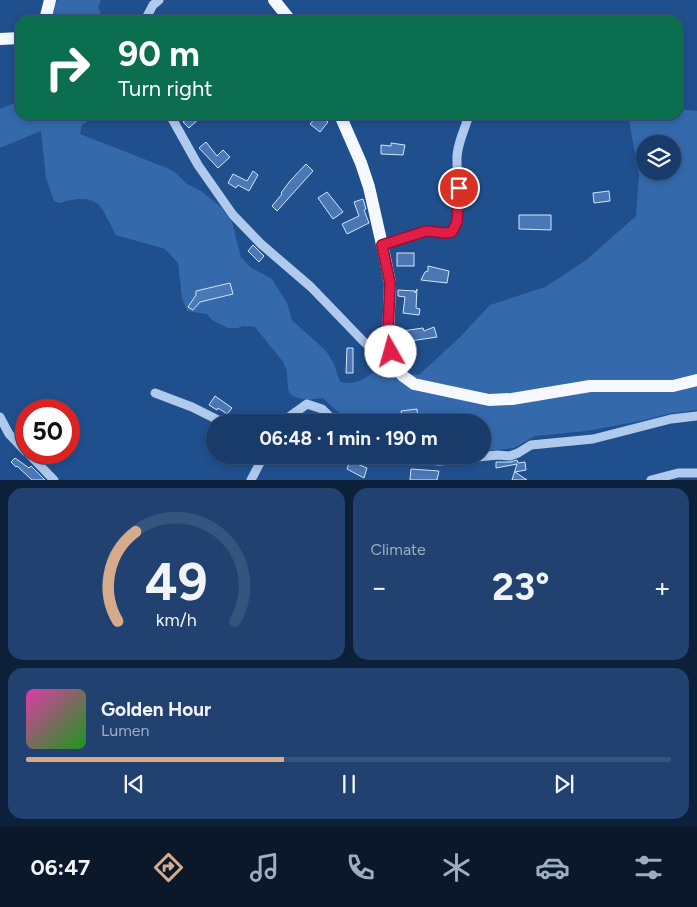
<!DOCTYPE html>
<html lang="en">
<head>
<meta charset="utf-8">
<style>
  :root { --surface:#183b6a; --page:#214270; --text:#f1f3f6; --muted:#9fadc1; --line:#36557e; --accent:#d6ab8b }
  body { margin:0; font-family:Figtree,sans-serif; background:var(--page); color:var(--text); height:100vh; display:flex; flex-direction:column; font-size:19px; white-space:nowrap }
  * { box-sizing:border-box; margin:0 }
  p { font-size:16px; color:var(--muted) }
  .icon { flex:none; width:28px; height:28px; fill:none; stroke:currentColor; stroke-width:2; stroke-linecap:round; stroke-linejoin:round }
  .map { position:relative; height:480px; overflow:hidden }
  .sheet { display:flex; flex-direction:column; gap:8px; padding:8px; background:#0d203a; flex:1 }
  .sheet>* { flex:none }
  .banner { position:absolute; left:15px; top:15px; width:668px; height:105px; border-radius:15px; box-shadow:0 2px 8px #0003,0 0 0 1px var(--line); background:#0b6e4f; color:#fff; overflow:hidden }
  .fabs { position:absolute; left:636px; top:135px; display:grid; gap:10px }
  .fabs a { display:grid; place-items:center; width:45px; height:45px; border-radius:50%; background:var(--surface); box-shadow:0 2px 8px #0003,0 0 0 1px var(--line); font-size:25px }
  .speed { position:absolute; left:15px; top:399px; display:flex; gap:10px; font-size:25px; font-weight:700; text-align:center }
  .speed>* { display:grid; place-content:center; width:65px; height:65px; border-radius:50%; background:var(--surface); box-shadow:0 2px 8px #0003,0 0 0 1px var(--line); line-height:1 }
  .speed .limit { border:8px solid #d22; background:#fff; color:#111 }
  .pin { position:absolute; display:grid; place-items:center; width:42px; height:42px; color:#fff; margin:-21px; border:2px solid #fff; border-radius:50%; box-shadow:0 1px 5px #0007 }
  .me { position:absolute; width:55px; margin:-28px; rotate:353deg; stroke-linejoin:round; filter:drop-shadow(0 0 4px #0008) }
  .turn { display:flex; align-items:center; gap:18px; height:105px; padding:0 20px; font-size:22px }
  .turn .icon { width:65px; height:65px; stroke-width:2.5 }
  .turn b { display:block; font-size:35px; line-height:42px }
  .big { font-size:38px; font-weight:700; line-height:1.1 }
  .sheet .widget { flex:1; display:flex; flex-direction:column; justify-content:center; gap:8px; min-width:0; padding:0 18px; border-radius:15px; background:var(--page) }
  .sheet .dial { align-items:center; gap:0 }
  .dial svg { height:130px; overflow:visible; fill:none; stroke:var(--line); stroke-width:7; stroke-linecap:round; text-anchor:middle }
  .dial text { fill:var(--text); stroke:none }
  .song { display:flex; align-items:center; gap:15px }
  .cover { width:60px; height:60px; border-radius:8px; background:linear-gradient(135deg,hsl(320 70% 55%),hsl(120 70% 35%)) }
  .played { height:5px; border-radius:2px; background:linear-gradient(90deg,var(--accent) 40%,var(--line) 40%) }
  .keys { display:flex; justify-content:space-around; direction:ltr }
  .heat { display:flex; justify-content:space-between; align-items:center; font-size:28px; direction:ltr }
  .sheet .tiles { flex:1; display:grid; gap:8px; grid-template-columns:1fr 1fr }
  .widget:last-child { grid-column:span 2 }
  .trip { position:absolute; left:206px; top:414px; width:285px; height:50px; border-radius:25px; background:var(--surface); box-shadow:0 2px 8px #0003,0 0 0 1px var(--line); font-weight:700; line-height:50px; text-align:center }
  .menu { display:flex; height:80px; justify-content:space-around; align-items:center; background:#0a182a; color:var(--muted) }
  .menu .icon { width:35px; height:35px }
  .menu .on { color:var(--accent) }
  .menu b { font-size:22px; color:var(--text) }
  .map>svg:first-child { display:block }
</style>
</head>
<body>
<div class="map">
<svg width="697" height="480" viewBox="0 0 697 480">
  <rect width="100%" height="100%" fill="#204f8e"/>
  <!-- green -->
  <g fill="#3469ab" fill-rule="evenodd">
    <path d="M57 0H101L98 7 104 20H49Z"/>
    <path d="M20 101V115H97L82 125 80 134 167 168 176 173 187 184 201 191 221 207 232 222 241 257 250 267 272 279 287 303 292 320 326 351 334 364 340 382C354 385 361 381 372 373L419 375 459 338 490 305 545 287 585 261 636 216 639 175 628 115H678V109L697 111V410L672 413 640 421 587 431 535 436 514 448 483 451 482 422H349L323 398 306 400 295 397 290 394 288 388 287 372 284 363 255 327 243 326 238 328H228L212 320 207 314 187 311 182 298 178 263 165 249 116 235C112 228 103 208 98 204 87 195 70 200 59 203L54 201 46 178 41 131 0 148V109ZM645 144H672V171H645Z"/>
  </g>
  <!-- building -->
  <g fill="#4978b5" stroke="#d4e5f9">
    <path d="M182 115H203L189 128 183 122 186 120Z"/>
    <path d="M318 115 328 122 320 132 310 124Z"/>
    <path d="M206 142 217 156 223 150 230 157 218 168 199 148Z"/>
    <path d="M391 143 405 145 403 155 381 154V145L391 146Z"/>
    <path d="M306 164 313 171 277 211 272 206 282 194 281 193 290 181Z"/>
    <path d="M253 171 258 175 249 191 238 185 236 188 228 183 233 174 247 181Z"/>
    <path d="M609 191 610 201 594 203 593 193Z"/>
    <path d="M327 192 343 212 333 219 318 198Z"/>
    <path d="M363 199 366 209 364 210 369 223 347 234 342 224 359 216 354 202Z"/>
    <path d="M519 215H551V230L519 229Z"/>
    <path d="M253 245 264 256 259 262 248 251Z"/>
    <rect x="397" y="253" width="17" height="13"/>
    <path d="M428 266 449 271 447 283 421 280 425 272 428 271Z"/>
    <path d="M230 283 233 294 200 302 193 310 188 307 196 295V291Z"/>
    <path d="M417 289 416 308 420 309 419 315 403 313 405 297 398 296V290L415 291V293Z"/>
    <path d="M434 327 437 337 404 342 402 331 423 328 424 331Z"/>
    <path d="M347 348H353V373H346Z"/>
    <path d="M215 396 232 408 227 414 218 408 217 410 209 405Z"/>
    <path d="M417 409 418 421 403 422 401 411Z"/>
    <path d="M15 458 29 468 31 466 45 480H32L17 466 16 467 11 462Z"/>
    <path d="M517 460 518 463 525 462 526 470 515 472 527 480H512L517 464 496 468V462H510Z"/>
    <path d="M350 461 367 468 364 478 347 469Z"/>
    <path d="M411 469 439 471 437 480H410Z"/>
  </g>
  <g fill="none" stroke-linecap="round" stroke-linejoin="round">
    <!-- minor -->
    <g stroke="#afcaec" stroke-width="9">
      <path d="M145 20 153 5 159 0"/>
      <path d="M170 115 198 165 233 215 261 244 311 287 364 342 394 365"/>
      <path d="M382 245 426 231 446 233 452 231C463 209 457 185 457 161 456 146 465 129 469 115"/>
      <path d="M155 393 192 407 220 421 231 422"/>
      <path d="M0 417 9 434 26 452"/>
      <path d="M282 422 307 404 322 409 335 422"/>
      <path d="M27 452 54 480"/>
      <path d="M378 455 382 457 440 461 497 455 510 456 518 453 531 445 593 439 671 419 697 416"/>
      <path d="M251 480 264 455"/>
      <path d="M651 480 678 473H697"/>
    </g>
    <!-- major -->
    <g stroke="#f5f8ff" stroke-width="12">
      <path d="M274 0 290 20"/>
      <path d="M45 20 50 0"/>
      <path d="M0 39 20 38"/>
      <path d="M340 115 361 163 369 187 385 258 390 283 388 339 394 365 403 376 414 384 489 400 512 399 590 386H673L697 380"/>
    </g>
  </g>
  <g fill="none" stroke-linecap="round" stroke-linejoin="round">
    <defs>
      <path id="route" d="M391 352 388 332 390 283 382 245 426 231 446 233 452 232 457 222 459 188"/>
    </defs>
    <!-- route casing -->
    <use href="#route" stroke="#92132f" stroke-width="12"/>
    <!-- route -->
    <use href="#route" stroke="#e11d48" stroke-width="9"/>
  </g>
</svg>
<div class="fabs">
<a><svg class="icon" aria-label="layers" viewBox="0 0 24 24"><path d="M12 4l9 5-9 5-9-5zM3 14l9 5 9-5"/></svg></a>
</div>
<div class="speed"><div class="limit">50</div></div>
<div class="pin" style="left:459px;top:188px;background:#d93025"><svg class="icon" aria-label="arrive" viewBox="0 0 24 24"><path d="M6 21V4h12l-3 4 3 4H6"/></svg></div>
<svg class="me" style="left:391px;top:352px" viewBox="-20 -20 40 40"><circle r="19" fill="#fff"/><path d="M0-13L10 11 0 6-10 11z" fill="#e11d48"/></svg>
<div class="trip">06:48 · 1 min · 190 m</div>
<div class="banner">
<div class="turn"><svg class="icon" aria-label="right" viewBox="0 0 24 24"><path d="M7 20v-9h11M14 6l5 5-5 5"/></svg><div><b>90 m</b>Turn right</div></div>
</div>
</div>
<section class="sheet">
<div class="tiles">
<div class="widget dial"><svg viewBox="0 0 100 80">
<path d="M14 69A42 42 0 1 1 86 69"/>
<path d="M14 69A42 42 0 0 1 25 14" stroke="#d6ab8b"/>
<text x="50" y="56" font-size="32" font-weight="700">49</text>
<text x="50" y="72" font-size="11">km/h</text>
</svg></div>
<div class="widget"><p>Climate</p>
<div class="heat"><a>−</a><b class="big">23°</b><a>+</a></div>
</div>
<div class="widget">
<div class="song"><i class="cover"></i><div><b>Golden Hour</b><p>Lumen</p></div></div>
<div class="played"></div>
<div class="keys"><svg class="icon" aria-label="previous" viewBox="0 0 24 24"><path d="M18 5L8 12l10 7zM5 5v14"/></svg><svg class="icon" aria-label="pause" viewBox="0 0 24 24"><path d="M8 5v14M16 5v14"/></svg><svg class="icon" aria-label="next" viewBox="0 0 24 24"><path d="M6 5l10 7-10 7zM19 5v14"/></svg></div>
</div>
</div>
</section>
<nav class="menu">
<b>06:47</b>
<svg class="icon on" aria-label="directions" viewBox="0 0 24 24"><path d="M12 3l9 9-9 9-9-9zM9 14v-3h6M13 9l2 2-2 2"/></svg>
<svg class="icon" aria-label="music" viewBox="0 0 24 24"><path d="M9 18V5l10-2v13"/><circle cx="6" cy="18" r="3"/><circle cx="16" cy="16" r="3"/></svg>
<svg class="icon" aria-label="phone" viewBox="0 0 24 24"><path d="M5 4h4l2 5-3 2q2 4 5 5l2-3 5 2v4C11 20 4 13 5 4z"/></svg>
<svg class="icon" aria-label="climate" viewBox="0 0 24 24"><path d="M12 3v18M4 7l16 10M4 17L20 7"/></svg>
<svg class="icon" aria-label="car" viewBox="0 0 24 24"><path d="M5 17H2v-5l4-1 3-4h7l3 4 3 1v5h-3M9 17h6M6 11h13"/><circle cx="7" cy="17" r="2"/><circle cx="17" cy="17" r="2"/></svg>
<svg class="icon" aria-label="filters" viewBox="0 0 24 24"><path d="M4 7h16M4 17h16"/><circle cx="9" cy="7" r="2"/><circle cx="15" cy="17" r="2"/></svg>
</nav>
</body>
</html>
